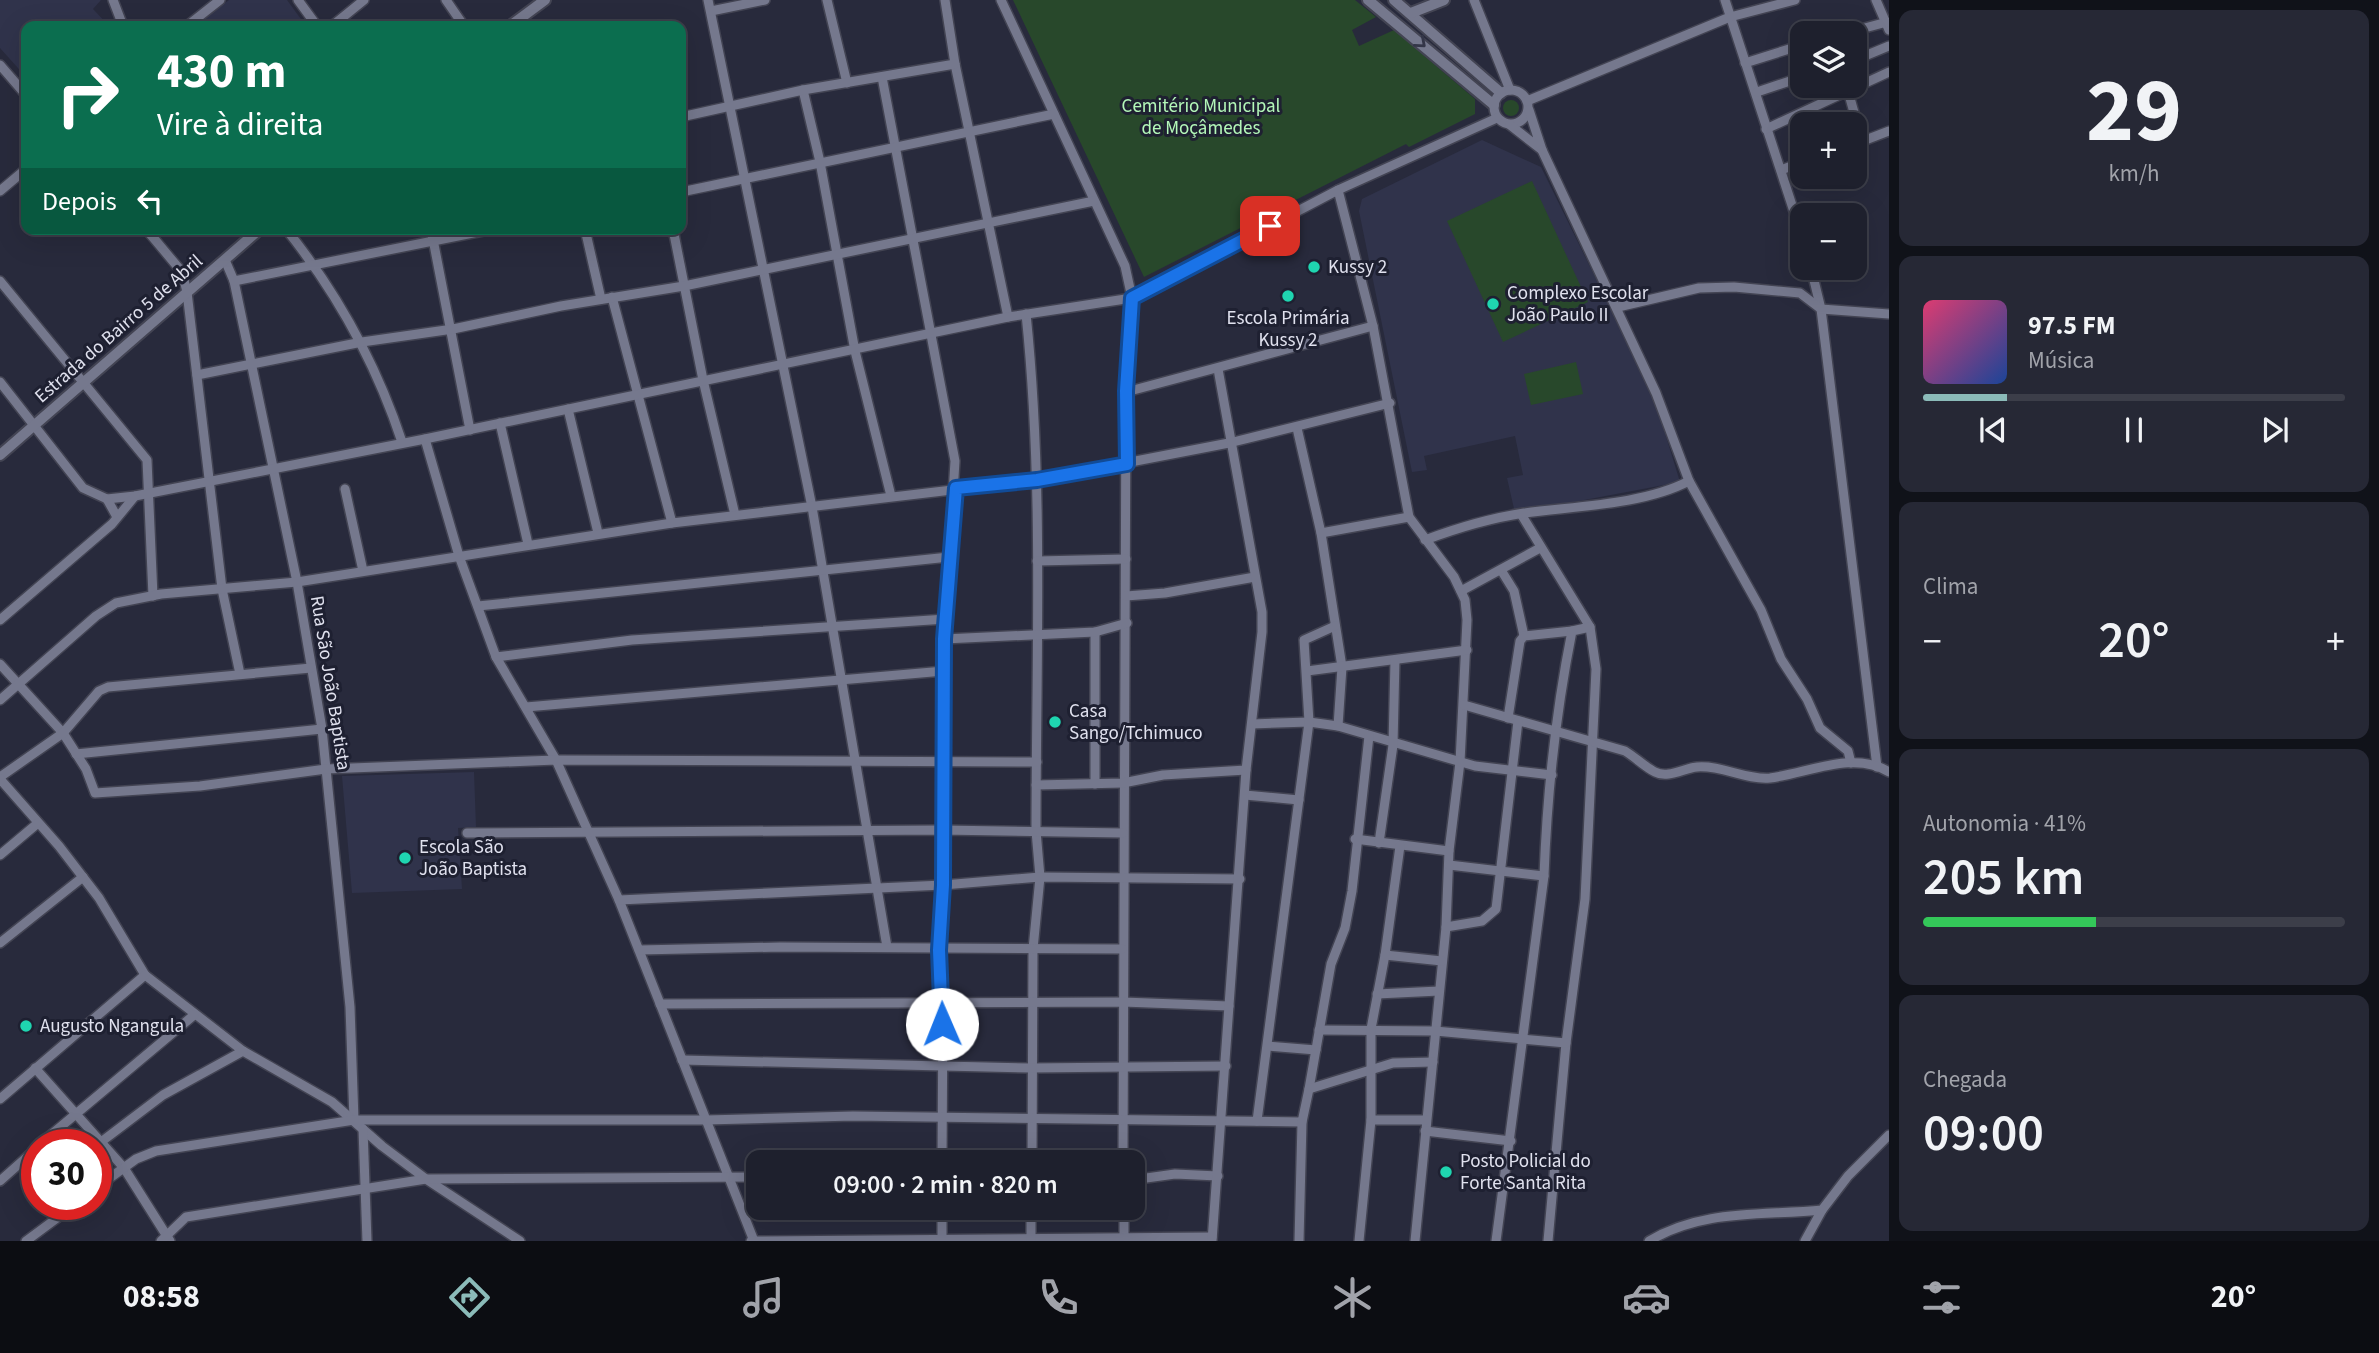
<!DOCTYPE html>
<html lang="pt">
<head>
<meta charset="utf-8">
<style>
  :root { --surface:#1e202d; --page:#262835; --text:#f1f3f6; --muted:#a1a3aa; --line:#3c3e49; --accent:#8bbbb9 }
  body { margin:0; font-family:"Source Sans 3",sans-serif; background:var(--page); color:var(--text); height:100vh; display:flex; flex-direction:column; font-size:26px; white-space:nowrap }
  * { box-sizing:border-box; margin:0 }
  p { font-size:23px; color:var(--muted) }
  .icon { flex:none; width:38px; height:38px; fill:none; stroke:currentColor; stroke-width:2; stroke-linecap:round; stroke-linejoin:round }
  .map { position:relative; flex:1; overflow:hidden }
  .sheet { display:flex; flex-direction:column; gap:10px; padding:10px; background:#101219; width:490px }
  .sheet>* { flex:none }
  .top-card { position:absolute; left:21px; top:21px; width:665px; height:214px; border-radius:14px; box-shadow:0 7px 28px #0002,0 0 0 2px var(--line); background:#0b6e4f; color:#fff; overflow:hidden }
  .tools { position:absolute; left:1790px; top:21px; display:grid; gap:14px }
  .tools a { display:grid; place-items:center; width:77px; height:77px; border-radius:14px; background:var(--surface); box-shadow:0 7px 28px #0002,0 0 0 2px var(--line); font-size:35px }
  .speed { position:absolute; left:21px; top:1129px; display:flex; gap:14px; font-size:35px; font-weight:700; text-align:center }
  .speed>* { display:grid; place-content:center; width:91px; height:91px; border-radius:50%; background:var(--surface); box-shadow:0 7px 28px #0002,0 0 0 2px var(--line); line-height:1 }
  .speed .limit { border:10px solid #d22; background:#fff; color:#111 }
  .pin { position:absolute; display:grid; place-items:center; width:60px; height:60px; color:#fff; margin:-30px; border-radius:14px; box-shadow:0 4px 10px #0006 }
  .me { position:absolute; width:77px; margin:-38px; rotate:359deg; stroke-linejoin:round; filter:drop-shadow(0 0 5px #0008) }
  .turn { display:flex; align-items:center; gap:24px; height:147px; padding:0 21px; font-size:32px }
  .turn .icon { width:91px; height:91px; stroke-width:2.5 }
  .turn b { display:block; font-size:49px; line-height:60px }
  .then { display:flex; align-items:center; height:66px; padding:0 21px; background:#0003; gap:14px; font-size:26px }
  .big { font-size:52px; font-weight:600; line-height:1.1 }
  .sheet .tile { flex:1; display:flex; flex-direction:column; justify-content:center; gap:10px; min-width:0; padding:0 24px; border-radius:14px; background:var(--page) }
  .sheet .dial { align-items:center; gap:0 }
  .dial b { font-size:91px; line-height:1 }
  .song { display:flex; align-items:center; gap:21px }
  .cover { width:84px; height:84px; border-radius:10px; background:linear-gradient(135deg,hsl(340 70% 55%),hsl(220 70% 35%)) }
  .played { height:7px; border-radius:4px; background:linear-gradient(90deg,var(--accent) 20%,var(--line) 20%) }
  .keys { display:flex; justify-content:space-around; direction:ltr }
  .heat { display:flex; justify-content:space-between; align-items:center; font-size:38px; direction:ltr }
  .charge { height:10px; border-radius:5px; background:linear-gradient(90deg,#34c759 41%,var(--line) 0) }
  .trip { position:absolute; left:746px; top:1150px; width:399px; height:70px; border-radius:14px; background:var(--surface); box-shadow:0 7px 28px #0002,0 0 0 2px var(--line); font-weight:600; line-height:70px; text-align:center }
  .tabs { display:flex; height:112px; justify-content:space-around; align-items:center; background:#0c0d12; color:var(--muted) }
  .tabs .icon { width:49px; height:49px }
  .tabs .current { color:var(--accent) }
  .tabs b { font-size:32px; color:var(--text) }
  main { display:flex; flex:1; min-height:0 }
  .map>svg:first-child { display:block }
</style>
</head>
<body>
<main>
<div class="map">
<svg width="1889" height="1241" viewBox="0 0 1889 1241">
  <rect width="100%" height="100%" fill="#282a3c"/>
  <!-- built -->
  <g fill="#30334b">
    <path d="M0 0H101L93 9 109 26H26V77L0 48Z"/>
    <path d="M229 0H287L306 26H195Z"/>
    <path d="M1482 140 1541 167 1654 397 1680 482 1515 513 1507 478 1523 475 1515 436 1424 456 1427 470 1412 472 1359 211 1362 199Z"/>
    <path d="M474 772 476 827 458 828 462 889 352 893 342 776Z"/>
  </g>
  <!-- green -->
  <g fill="#28482b">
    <path d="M1013 0H1355L1376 17 1352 30 1359 46 1394 30 1475 99V114L1409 147 1406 144 1144 277Z"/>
    <circle cx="1511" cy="108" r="8"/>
    <path d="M1532 181 1588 302 1503 342 1447 221Z"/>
    <path d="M1576 362 1583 394 1531 405 1524 374Z"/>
  </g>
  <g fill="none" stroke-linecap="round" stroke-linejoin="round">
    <defs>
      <g id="minor">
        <path d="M113 0 123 26"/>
        <path d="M298 0 317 26"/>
        <path d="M446 0 464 26"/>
        <path d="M708 0 812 507 887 947"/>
        <path d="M827 0 847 83"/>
        <path d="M945 0 955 64 1008 317"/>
        <path d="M1001 0 1125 266 1132 298 1126 392 1123 1162"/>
        <path d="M1474 0 1510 90"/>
        <path d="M1725 0 1802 236"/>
        <path d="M1876 0 1889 30"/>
        <path d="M711 11 765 0"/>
        <path d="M187 26 220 0"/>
        <path d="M332 26 364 0"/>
        <path d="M1846 33 1887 22"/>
        <path d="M1855 60 1889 46"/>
        <path d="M1745 63 1802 45"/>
        <path d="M0 65 26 95"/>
        <path d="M882 77 955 461 944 639 943 885 938 950 943 1003 942 1162"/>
        <circle cx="1511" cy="107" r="17"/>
        <path d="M803 90 820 162 855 351 891 496"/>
        <path d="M1848 91 1862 141"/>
        <path d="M1757 92 1802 77"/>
        <path d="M1527 101 1730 17 1795 0"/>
        <path d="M681 117 803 90 955 64"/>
        <path d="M1510 125 1542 150 1529 110"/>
        <path d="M1766 129 1889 72"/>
        <path d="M1855 144 1889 131"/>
        <path d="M1542 150 1656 393 1689 481 1761 610 1781 659 1807 699 1820 728 1848 751 1851 763"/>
        <path d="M1781 170 1802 162"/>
        <path d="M1338 190 1373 326 1409 517 1454 577 1465 600 1467 620 1460 762 1449 851 1446 927 1415 1241"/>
        <path d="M0 191 26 169"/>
        <path d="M681 192 1054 114"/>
        <path d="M146 229 182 272 187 292 222 589 240 674"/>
        <path d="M286 229C338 294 376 363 402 442"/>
        <path d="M431 229 470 430"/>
        <path d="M585 229 601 299"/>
        <path d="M673 229 703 380 735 515"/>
        <path d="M225 260 234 281 297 582 322 729 350 1007 354 1120"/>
        <path d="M1811 268 1821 309 1877 767"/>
        <path d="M0 281 147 460 153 596"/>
        <path d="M234 281 493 229"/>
        <path d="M612 297 672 523"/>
        <path d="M1618 307 1699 288 1734 287 1800 293 1821 309 1889 314"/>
        <path d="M1026 314C1044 486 1036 659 1036 831L1040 877 1033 949 1032 1162"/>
        <path d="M197 375 362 342 453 329 561 306 684 286 1094 201"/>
        <path d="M0 382 83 488 107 499 135 496 425 439 1008 317 1132 298 1338 190 1497 118"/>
        <path d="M1126 392 1373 326"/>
        <path d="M568 409 598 533"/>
        <path d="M500 423 528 544"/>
        <path d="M1297 428 1321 533 1342 667 1338 726"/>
        <path d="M425 439 459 556 496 657 556 760 619 900 754 1241"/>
        <path d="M345 489 363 571"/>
        <path d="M107 499 117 517"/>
        <path d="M1521 514 1590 627 1596 669 1585 899 1566 1043 1548 1241"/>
        <path d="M1321 533 1409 517"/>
        <path d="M1425 540C1457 528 1491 518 1524 513 1575 506 1643 505 1689 481"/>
        <path d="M1037 561 1126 559"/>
        <path d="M1501 570 1514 591 1524 636"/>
        <path d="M1461 591 1540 548"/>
        <path d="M1126 596 1165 593 1255 577"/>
        <path d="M478 606 949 557"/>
        <path d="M0 620 112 524 135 496"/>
        <path d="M1095 632V784"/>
        <path d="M944 639 1095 632 1127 623"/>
        <path d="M496 657 632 640 946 619"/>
        <path d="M0 664 63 733 86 769 95 793 200 786 326 769 556 760 1037 762"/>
        <path d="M1307 671 1467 650"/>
        <path d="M0 700 96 616 116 603 161 594 297 582 672 523 1037 480 1229 443 1390 403"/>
        <path d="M1464 705 1625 751C1635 757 1645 767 1655 772 1668 779 1684 768 1697 767 1722 765 1745 780 1770 778 1808 773 1855 750 1889 772"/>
        <path d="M526 707 944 671"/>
        <path d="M1508 718 1520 641 1524 636 1572 631"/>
        <path d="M1252 724 1309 722 1338 726 1475 766 1552 775"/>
        <path d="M76 754 322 729"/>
        <path d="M0 777 63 733 99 691 108 687 311 668"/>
        <path d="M0 779 59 846 99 898 145 975 243 1051 332 1102 382 1146 426 1179 520 1241"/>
        <path d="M1036 785 1123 783 1163 775 1246 770"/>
        <path d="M1245 795 1299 800"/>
        <path d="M467 833 942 830 1123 833"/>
        <path d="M1355 839 1449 851"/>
        <path d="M1379 843 1393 745 1395 660"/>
        <path d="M0 855 38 823"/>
        <path d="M1449 865 1544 876"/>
        <path d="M619 900 943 885 1040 877 1240 879"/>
        <path d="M1446 927 1482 921 1496 909 1518 721"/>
        <path d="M0 943 83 877"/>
        <path d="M639 950 780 947 1122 949"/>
        <path d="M1385 955 1442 961"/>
        <path d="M1377 994 1439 991"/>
        <path d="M660 1004 1123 1002 1229 1006"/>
        <path d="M1319 1030 1435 1031 1566 1043"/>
        <path d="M1268 1046 1316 1050"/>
        <path d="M682 1060 1031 1068 1226 1066"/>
        <path d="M35 1068 124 1168 170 1241"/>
        <path d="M1309 1089 1331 964 1345 928 1352 891 1369 736"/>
        <path d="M0 1099 145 975"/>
        <path d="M1371 1120H1426"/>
        <path d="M1257 1121 1309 722 1304 640 1335 626"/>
        <path d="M363 1129 367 1241"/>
        <path d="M1425 1131 1511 1141"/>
        <path d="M101 1142 163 1095 243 1051"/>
        <path d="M40 1144 194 1015"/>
        <path d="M1132 1180 1175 1174 1218 1176"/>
        <path d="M0 1181 37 1148"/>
        <path d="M96 1188 136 1159 156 1151 354 1120H706L853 1116 1302 1122"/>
        <path d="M942 1208V1241"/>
        <path d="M1124 1208V1241"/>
        <path d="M26 1241 76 1204"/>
        <path d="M161 1241 186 1217 426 1179 758 1177"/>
        <path d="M751 1241 1212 1237"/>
        <path d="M1031 1241V1208"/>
        <path d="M1212 1241 1246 770 1262 632V612L1218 369"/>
        <path d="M1299 1241 1302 1122 1309 1089 1393 1063 1433 1062"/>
        <path d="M1359 1241 1371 1120V1029L1385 955 1400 846"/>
        <path d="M1496 1241 1544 876C1547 795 1556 711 1572 631L1590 627"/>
        <path d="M1649 1241C1703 1209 1760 1216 1822 1210L1848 1176 1889 1135"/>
        <path d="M1805 1241 1822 1210"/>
      </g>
      <g id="tertiary">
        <path d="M1368 0 1494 105"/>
        <path d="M1394 0 1501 93"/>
        <path d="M1411 13 1444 0"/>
        <path d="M510 26 545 0"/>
        <path d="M0 455 260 229"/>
      </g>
    </defs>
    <!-- minor casing -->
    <use href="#minor" stroke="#434453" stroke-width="12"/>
    <!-- tertiary casing -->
    <use href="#tertiary" stroke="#434453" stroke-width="14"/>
    <!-- minor -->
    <use href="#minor" stroke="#75788d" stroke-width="9"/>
    <!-- tertiary -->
    <use href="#tertiary" stroke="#75788d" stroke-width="10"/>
  </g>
  <!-- one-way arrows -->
  <defs><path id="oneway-chevron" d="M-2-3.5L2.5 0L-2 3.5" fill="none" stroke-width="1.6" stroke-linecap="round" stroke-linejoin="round" transform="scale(1.75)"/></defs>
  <use stroke="#343648" href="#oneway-chevron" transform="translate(1421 43) rotate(41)"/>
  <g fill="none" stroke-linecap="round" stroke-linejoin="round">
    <defs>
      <path id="route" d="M942 1024 939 950 943 885 944 639 956 488 1037 480 1127 464 1126 391 1132 298 1270 226"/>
    </defs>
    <!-- route casing -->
    <use href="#route" stroke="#114b97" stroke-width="18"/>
    <!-- route -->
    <use href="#route" stroke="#1a73e8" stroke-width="12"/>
  </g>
  <!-- markers -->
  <g fill="#1fd5b0" stroke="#1e2031" stroke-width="2.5">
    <circle cx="1314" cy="267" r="7"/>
    <circle cx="1288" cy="296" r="7"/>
    <circle cx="1493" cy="304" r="7"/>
    <circle cx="1055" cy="722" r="7"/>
    <circle cx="405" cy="858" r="7"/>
    <circle cx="26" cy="1026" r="7"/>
    <circle cx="1446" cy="1172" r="7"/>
  </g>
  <g text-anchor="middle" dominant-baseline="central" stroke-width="6" stroke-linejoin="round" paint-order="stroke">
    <!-- park labels -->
    <g font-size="19" fill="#b3f7b8" stroke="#1e2031">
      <text x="1201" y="106">Cemitério Municipal<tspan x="1201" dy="22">de Moçâmedes</tspan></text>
    </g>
    <!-- poi labels -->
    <g font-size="19" fill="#e0e1ee" stroke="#1e2031" text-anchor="start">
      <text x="1328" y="267">Kussy 2</text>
      <text x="1507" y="293">Complexo Escolar<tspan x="1507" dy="22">João Paulo II</tspan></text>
      <text x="1288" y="318" text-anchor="middle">Escola Primária<tspan x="1288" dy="22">Kussy 2</tspan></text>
      <text x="1069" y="711">Casa<tspan x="1069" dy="22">Sango/Tchimuco</tspan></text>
      <text x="419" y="847">Escola São<tspan x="419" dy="22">João Baptista</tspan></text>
      <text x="40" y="1026">Augusto Ngangula</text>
      <text x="1460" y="1161">Posto Policial do<tspan x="1460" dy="22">Forte Santa Rita</tspan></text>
    </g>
    <!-- street labels -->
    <g font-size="19" fill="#e0e1ee" stroke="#1e2031">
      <text transform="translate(119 329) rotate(-41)">Estrada do Bairro 5 de Abril</text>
      <text transform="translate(330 683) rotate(81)">Rua São João Baptista</text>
    </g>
  </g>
</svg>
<div class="tools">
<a><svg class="icon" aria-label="layers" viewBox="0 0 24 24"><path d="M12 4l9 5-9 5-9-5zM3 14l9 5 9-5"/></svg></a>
<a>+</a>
<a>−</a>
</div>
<div class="speed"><div class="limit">30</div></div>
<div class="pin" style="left:1270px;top:226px;background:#d93025"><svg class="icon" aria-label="arrive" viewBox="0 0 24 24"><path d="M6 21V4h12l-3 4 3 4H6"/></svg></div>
<svg class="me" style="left:942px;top:1024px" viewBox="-20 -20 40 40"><circle r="19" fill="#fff"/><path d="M0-13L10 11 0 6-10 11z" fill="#1a73e8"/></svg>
<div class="trip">09:00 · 2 min · 820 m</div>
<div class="top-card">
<div class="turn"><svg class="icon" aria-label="right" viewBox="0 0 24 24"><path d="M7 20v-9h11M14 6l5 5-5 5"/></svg><div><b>430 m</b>Vire à direita</div></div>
<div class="then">Depois<svg class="icon" aria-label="left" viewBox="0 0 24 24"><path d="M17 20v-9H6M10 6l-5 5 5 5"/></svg></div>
</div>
</div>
<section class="sheet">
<div class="tile dial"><b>29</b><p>km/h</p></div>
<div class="tile">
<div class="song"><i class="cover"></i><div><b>97.5 FM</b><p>Música</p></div></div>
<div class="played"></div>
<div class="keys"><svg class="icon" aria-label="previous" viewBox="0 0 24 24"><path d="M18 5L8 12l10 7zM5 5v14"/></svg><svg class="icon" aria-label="pause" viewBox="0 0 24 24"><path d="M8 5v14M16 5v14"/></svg><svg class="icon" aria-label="next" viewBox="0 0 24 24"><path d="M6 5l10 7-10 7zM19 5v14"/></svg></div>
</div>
<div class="tile"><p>Clima</p>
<div class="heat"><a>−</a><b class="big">20°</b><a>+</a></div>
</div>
<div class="tile"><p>Autonomia · 41%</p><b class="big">205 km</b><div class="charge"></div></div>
<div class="tile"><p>Chegada</p><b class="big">09:00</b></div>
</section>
</main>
<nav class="tabs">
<b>08:58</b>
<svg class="icon current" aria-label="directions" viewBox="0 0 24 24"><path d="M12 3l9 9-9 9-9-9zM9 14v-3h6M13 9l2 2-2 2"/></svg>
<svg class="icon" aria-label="music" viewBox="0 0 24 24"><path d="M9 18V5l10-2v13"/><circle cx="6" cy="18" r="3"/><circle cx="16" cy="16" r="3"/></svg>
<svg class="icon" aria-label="phone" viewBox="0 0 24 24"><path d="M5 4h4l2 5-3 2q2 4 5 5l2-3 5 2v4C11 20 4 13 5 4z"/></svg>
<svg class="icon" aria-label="climate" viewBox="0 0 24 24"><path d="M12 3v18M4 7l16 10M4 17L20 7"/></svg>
<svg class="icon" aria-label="car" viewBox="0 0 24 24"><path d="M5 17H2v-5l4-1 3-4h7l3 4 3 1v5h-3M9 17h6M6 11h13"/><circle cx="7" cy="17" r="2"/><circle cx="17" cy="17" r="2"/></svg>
<svg class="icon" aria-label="filters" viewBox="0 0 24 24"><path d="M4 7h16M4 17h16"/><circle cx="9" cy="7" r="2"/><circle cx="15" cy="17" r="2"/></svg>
<b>20°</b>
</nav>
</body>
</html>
